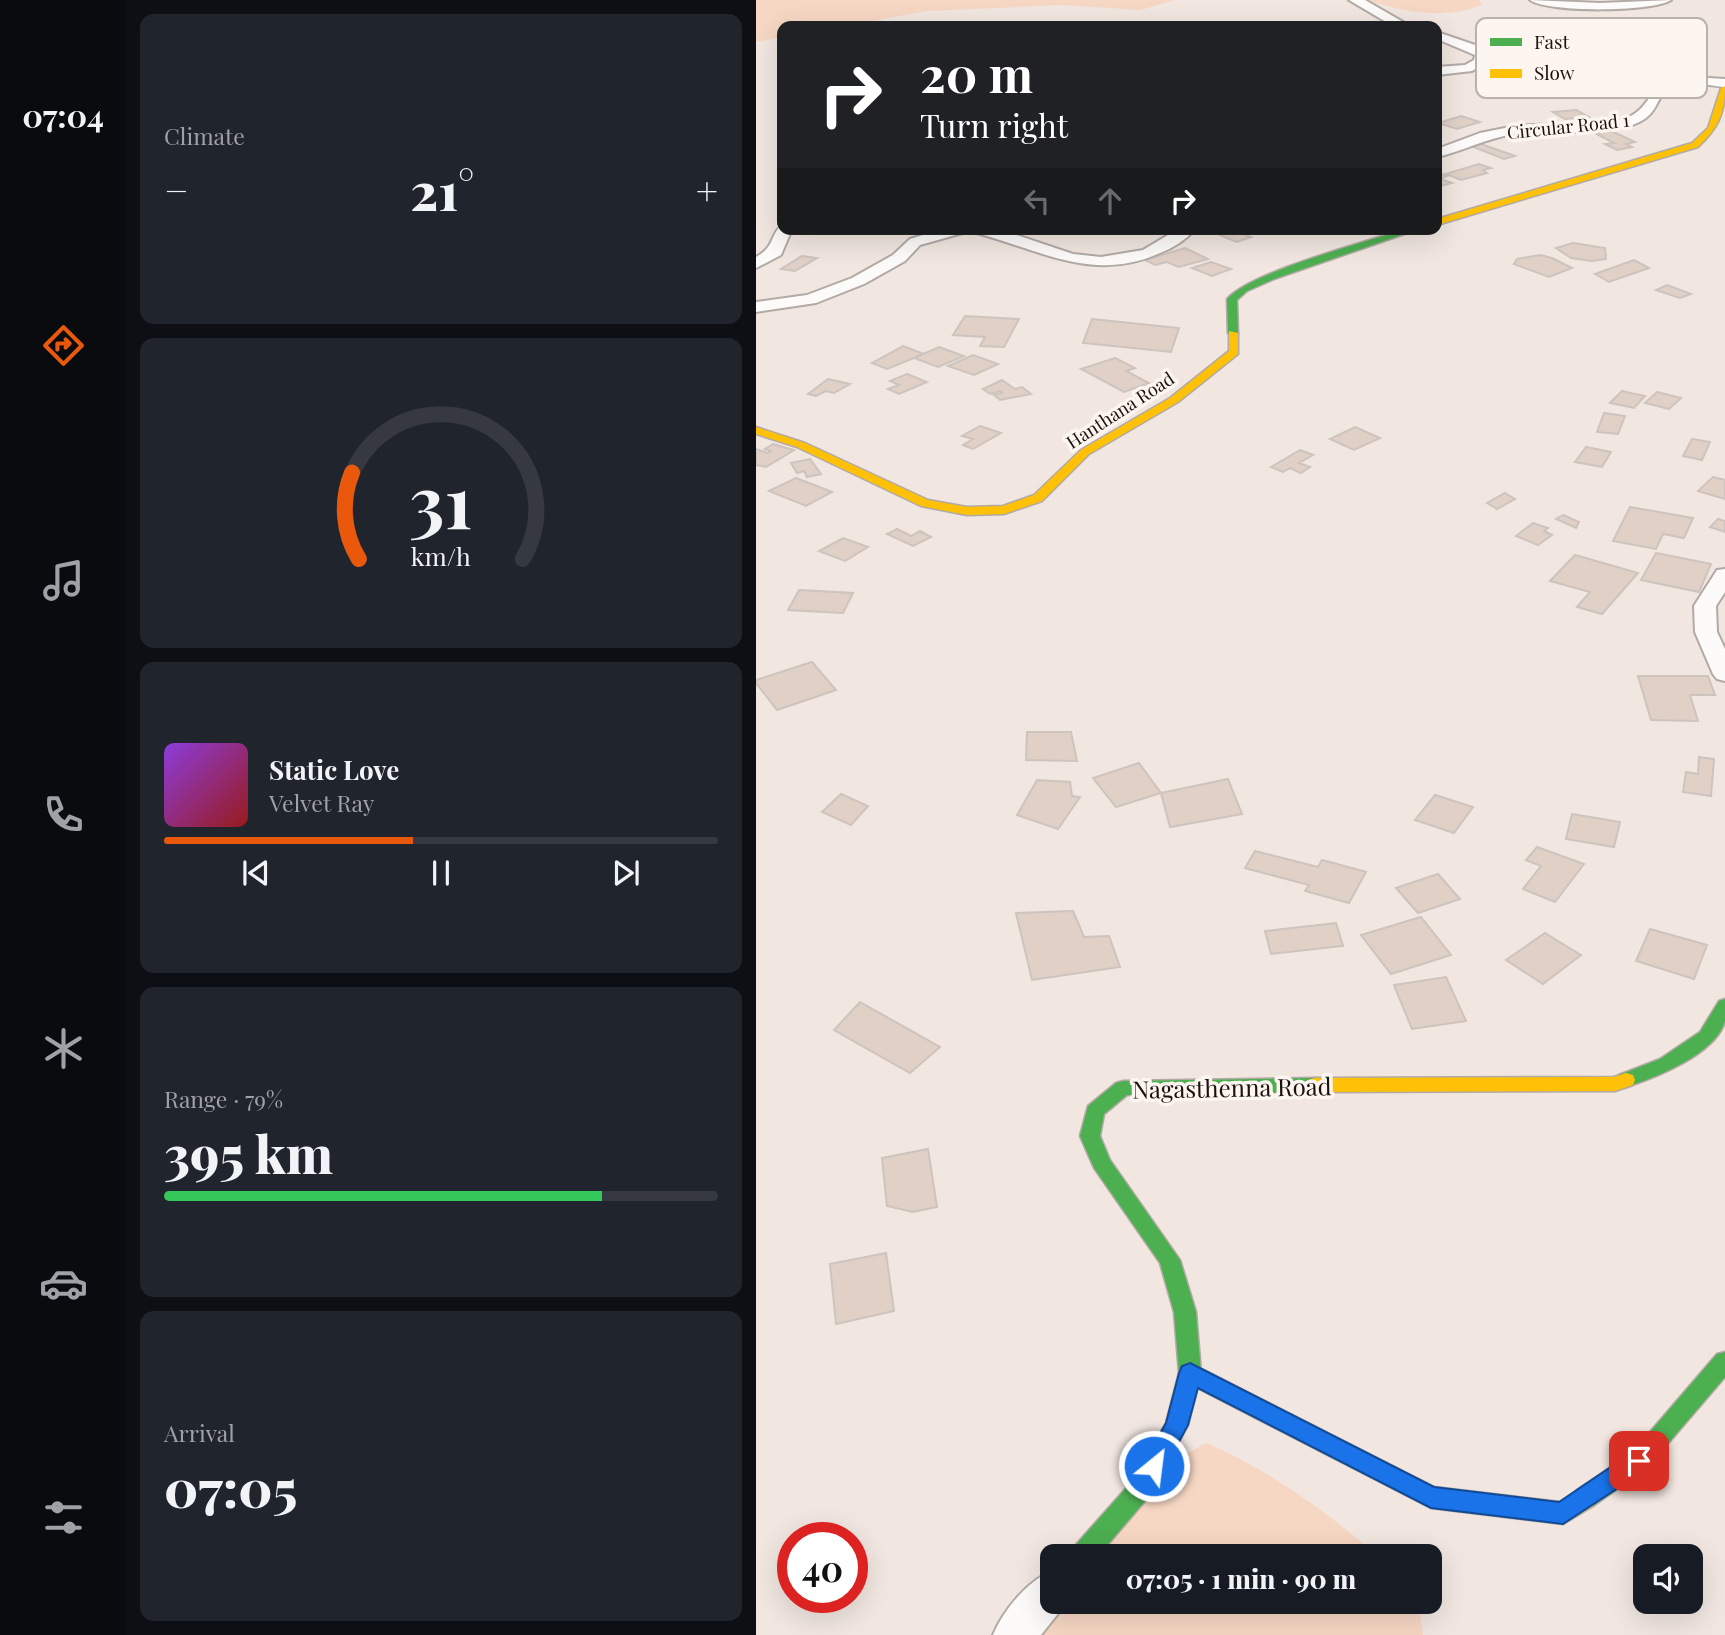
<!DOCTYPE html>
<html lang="en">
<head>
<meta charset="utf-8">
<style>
  :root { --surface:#171b24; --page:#20242c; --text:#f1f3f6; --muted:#9ea1a6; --line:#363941; --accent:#ea580c }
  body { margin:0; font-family:"Playfair Display",serif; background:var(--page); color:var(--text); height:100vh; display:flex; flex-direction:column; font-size:26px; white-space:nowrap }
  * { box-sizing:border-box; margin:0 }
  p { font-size:23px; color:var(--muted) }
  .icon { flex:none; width:38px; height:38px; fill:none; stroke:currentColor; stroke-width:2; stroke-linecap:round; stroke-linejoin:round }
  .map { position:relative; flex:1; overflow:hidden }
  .side { display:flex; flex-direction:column; gap:14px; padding:14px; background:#0d0f14; width:630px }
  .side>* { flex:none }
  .top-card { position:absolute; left:21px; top:21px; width:665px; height:214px; border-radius:14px; box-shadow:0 7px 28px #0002; background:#202124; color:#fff; overflow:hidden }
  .controls { position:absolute; left:877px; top:1544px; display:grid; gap:14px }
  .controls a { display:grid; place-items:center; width:70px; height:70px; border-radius:14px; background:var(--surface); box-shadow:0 7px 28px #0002; font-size:35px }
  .speed { position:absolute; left:21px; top:1522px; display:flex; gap:14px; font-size:35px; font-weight:700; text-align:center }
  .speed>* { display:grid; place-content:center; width:91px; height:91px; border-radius:50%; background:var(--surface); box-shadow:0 7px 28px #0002; line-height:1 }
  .speed .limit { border:10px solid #d22; background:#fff; color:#111 }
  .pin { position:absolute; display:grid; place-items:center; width:60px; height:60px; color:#fff; margin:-30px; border-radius:14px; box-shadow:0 4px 10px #0006 }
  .me { position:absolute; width:77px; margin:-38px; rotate:29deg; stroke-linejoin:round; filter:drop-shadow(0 0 5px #0008) }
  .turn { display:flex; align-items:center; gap:24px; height:147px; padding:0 28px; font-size:32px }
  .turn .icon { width:91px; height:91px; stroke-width:2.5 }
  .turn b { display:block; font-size:49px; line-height:60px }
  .lanes { display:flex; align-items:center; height:66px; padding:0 28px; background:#0003; justify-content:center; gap:35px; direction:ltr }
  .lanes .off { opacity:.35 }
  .big { font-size:52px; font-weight:800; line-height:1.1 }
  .side .widget { flex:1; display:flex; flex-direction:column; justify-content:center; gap:10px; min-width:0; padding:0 24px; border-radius:14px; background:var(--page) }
  .side .dial { align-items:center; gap:0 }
  .dial svg { height:182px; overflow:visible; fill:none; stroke:var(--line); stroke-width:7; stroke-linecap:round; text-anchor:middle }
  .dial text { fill:var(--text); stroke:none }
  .song { display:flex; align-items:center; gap:21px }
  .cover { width:84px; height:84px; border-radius:10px; background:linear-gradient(135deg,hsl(270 70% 55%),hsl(0 70% 35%)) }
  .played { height:7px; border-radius:4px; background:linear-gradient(90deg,var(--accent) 45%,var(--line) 45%) }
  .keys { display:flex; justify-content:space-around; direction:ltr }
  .heat { display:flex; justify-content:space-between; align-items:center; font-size:38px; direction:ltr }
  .charge { height:10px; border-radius:5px; background:linear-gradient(90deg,#34c759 79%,var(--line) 0) }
  .trip { position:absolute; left:284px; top:1544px; width:402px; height:70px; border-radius:14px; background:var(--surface); box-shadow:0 7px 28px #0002; font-weight:800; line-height:70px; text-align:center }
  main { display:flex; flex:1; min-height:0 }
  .tab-bar { display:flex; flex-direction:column; width:126px; justify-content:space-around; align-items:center; background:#090b0e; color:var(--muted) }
  .tab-bar .icon { width:49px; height:49px }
  .tab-bar .on { color:var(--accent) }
  .tab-bar b { font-size:32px; color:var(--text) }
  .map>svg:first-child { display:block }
</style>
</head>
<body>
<main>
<nav class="tab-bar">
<b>07:04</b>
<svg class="icon on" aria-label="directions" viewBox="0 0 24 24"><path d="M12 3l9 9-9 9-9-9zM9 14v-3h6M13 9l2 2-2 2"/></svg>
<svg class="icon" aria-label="music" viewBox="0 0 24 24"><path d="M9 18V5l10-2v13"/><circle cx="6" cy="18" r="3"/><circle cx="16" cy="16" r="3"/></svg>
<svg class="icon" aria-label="phone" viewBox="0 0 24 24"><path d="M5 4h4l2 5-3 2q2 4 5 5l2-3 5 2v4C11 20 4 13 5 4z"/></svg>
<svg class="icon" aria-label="climate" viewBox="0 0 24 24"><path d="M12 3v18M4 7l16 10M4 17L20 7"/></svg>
<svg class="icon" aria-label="car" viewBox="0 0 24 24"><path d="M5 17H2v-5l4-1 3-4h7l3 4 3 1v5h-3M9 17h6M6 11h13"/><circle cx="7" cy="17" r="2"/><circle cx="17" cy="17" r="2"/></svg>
<svg class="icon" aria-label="filters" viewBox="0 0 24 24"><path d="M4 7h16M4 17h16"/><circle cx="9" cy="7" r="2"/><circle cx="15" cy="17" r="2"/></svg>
</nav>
<section class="side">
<div class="widget"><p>Climate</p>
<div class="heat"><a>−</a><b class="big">21°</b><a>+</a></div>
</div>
<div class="widget dial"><svg viewBox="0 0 100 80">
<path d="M14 69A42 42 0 1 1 86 69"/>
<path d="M14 69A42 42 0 0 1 11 31" stroke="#ea580c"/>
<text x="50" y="56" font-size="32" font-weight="700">31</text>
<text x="50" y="72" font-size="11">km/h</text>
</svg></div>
<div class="widget">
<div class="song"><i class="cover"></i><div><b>Static Love</b><p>Velvet Ray</p></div></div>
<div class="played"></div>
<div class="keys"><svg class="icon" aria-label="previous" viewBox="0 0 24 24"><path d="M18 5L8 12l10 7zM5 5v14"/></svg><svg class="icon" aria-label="pause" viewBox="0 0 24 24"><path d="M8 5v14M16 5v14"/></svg><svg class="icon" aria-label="next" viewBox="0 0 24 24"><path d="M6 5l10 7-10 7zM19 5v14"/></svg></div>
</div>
<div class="widget"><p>Range · 79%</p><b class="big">395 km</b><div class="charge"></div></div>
<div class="widget"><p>Arrival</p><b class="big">07:05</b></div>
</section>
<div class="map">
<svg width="969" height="1635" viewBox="0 0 969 1635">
  <rect width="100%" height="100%" fill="#f1e6e0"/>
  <!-- green -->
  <g fill="#f6d7c3">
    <path d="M0 0H419L384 10 305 5 172 11 87 26H26V37L0 42Z"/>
    <path d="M614 0H723L726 4C698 20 643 13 614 0Z"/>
    <path d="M450 1443C512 1469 571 1512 622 1556H332L416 1462Z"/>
    <path d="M296 1601H658L663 1607 667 1635H261Z"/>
  </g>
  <!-- building -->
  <g fill="#e1d0c6" stroke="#cdc4bf" stroke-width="2">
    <path d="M820 110 833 117 809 119 797 112Z"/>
    <path d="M705 116 724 122 701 129 682 123Z"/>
    <path d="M855 131 879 142 870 144 876 147 861 150 849 144 858 143 839 133Z"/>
    <path d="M725 144 759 156 748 159 715 146Z"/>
    <path d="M723 164 735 168 727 170 731 173 705 180 690 174Z"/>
    <path d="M681 173 691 176 684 179 696 183 681 187Z"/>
    <path d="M475 230 495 237 481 242 461 234Z"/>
    <path d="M817 243 849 248 850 259 836 261 815 258 800 248Z"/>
    <path d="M429 248 452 259 423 267 411 262 399 265 389 260Z"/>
    <path d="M784 255 796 258 816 268 793 277 758 264 761 259Z"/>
    <path d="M46 256 61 258 39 271 25 269Z"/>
    <path d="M878 260 893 268 853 282 839 274Z"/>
    <path d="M455 262 475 269 456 276 436 268Z"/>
    <path d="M911 285 935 294 924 298 900 290Z"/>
    <path d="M209 316 263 319 248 347 224 346 229 337 197 335Z"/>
    <path d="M336 319 423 328 415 352 327 343Z"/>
    <path d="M147 346 168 354 131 369 116 363Z"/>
    <path d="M183 347 208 356 182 367 158 358Z"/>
    <path d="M217 355 242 364 218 375 192 366Z"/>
    <path d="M359 358 379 368 370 371 393 383 368 392 325 369Z"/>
    <path d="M151 374 171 382 143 394 132 389 143 385 134 381Z"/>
    <path d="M72 379 94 384 78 393 70 391 60 396 52 394Z"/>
    <path d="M246 380 259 389 266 387 275 394 244 400 238 395 246 393 244 391 234 394 227 389Z"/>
    <path d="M866 391 889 396 878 408 854 403Z"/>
    <path d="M901 392 925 398 913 409 889 403Z"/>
    <path d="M848 413 869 416 862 434 841 432Z"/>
    <path d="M224 426 245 433 217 449 207 445 217 439 206 436Z"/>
    <path d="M599 427 624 438 598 450 574 439Z"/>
    <path d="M936 439 954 442 946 460 927 456Z"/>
    <path d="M17 444 38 450 10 467 0 465V449L12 453 15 451 9 449Z"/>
    <path d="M830 447 855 452 846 467 819 462Z"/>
    <path d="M544 450 557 455 543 463 554 467 545 473 534 468 527 472 515 467Z"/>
    <path d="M54 459 65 474 51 477 48 471 41 473 35 463Z"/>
    <path d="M957 477 969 480V499L942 491Z"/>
    <path d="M40 478 76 492 50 506 13 491Z"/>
    <path d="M749 493 759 499 741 509 731 503Z"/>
    <path d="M874 507 937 518 928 538 907 534 900 549 857 541Z"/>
    <path d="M807 515 823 522 820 528 800 519Z"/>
    <path d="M962 519 969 521V532L954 527Z"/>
    <path d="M777 523 792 528 788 531 796 535 782 545 760 536Z"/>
    <path d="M141 529 155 536 164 531 175 537 157 546 131 534Z"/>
    <path d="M87 538 112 547 89 561 63 551Z"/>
    <path d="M900 553 955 564 943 592 885 580Z"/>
    <path d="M819 555 882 573 846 614 821 607 834 592 794 581Z"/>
    <path d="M43 590 97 593 87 613 32 610Z"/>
    <path d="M56 662 80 690 21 710 0 683V680Z"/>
    <path d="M882 676H952L959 695H934L942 721 895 720Z"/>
    <path d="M271 732H315L321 761 270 760Z"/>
    <path d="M943 757 958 759 955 796 927 792 930 772 942 774Z"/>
    <path d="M383 763 405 793 360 807 337 778Z"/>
    <path d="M472 779 486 814 414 827 405 793Z"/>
    <path d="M281 780 314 782 316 796 324 797 302 829 261 815Z"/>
    <path d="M85 794 112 806 95 825 66 812Z"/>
    <path d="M679 795 717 807 698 833 659 820Z"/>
    <path d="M816 814 864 822 858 847 810 839Z"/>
    <path d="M781 847 828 864 799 902 767 889 785 866 770 860Z"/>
    <path d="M499 851 562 867 566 860 610 872 593 903 549 891 553 885 489 868Z"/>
    <path d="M682 874 704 899 662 913 640 888Z"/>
    <path d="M317 911 328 937 353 936 364 967 276 980 260 913Z"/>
    <path d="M665 917 695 955 635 974 605 935Z"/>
    <path d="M580 923 587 946 515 954 509 931Z"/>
    <path d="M894 929 951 945 938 979 880 961Z"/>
    <path d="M789 933 825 955 787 984 750 960Z"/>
    <path d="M690 977 710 1021 656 1029 638 985Z"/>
    <path d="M104 1002 184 1047 154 1073 78 1030Z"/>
    <path d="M172 1149 181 1207 157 1212 131 1206 126 1158Z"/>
    <path d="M130 1253 138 1311 80 1324 74 1264Z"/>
  </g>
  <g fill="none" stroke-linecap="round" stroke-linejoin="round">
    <defs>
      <g id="street">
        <path d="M593 0H609L654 26H637Z"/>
        <path d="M774 0 844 3 915 0C897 12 792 13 774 0Z"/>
        <path d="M681 32 722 46 731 54 730 62 716 71 681 75V67L709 65 718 60 719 55 681 39Z"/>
        <path d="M921 76 969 79V87C955 86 928 79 916 86 896 97 907 117 870 127 834 136 794 129 758 134 731 138 707 151 681 157V149L724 133 759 126 862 121C899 111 888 85 921 76Z"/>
        <path d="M26 225V229H36L25 255 0 268V257C20 246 13 236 26 225Z"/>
        <path d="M187 229H212L210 232 164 245 149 261 108 284 60 303 0 312V302L51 295 96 278 137 255 154 239Z"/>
        <path d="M214 229H243L317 254 345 257 387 250 422 229H439C430 240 417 248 404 253 336 284 281 248 216 232Z"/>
        <path d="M969 569V592L960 606 961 632 969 649V681L961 679 957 674 939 632 938 606 961 570Z"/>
        <path d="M296 1571V1601H312L285 1635H237C247 1611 271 1581 296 1571Z"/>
      </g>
      <g id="fast">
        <path d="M649 229H663L518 279 491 291 481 300 482 333 477 336 472 333 471 299C497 271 608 243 649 229Z"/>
        <path d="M969 999C969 1005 969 1015 969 1021 960 1054 899 1078 870 1087L863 1085 861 1080 863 1075 904 1059 944 1032 963 1001Z"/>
        <path d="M559 1078 566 1080 568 1085 566 1090 559 1092 371 1095 348 1114 344 1136 354 1160 424 1260 440 1312 445 1373 432 1425 395 1494 342 1556H314L317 1548 379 1478 410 1423 423 1373 418 1312 404 1263 338 1168 324 1136 332 1106 360 1083 367 1081Z"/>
        <path d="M969 1352V1377L891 1468 837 1506 829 1509 821 1506 817 1498 821 1490 875 1454 961 1354Z"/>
      </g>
      <g id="slow">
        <path d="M969 86C969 114 962 128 942 147L681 225V219L936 143 952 128 965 88Z"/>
        <path d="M473 331 482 333V354L422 402 333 454 286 501 248 514 211 515 165 506 41 447 0 434V427L49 443 172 500 211 507 247 506 278 495 325 450 414 398 473 351Z"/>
        <path d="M870 1073 877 1075 879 1080 877 1085 859 1091 559 1092 552 1090 550 1085 552 1080 559 1078 858 1077Z"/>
        <path d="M434 1363 678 1487 804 1502 829 1487 837 1490 841 1498 837 1506 807 1524 675 1508 426 1380 423 1373 426 1366Z"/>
      </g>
    </defs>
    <!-- street casing -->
    <use href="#street" stroke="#b2aaa5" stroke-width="4"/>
    <!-- fast casing -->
    <use href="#fast" stroke="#b2aaa5" stroke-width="3"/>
    <!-- slow casing -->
    <use href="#slow" stroke="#b2aaa5" stroke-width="3"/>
    <!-- street -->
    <use href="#street" fill="#fdfbfa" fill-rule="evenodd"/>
    <!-- fast -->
    <use href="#fast" fill="#4caf50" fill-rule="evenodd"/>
    <!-- slow -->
    <use href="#slow" fill="#ffc107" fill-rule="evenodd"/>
  </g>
  <!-- route -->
  <path fill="#1a73e8" stroke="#114b97" stroke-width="2" d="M434 1363 678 1487 803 1502 874 1454 883 1451 891 1454 894 1461 891 1469 807 1524 675 1508 442 1388 432 1425 406 1473 398 1476 390 1473 386 1466 410 1423 423 1373 426 1366Z"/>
  <g text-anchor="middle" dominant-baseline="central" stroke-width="7" stroke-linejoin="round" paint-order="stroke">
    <!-- far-street labels -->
    <g font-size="18" fill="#19120e" stroke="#fdf5f0">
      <text transform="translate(812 126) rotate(-6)">Circular Road 1</text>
      <text transform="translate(364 410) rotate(-33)">Hanthana Road</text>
    </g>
    <!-- near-street labels -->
    <g font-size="24" fill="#19120e" stroke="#fdf5f0">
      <text transform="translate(476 1087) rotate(-1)">Nagasthenna Road</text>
    </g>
  </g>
  <!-- legend -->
  <rect x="720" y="18" width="231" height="80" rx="10" fill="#fdf5f0" stroke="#b9b1ac" stroke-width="2"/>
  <rect x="734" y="38" width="32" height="8" fill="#4caf50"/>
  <rect x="734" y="69" width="32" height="9" fill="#ffc107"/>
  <g font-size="19" fill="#19120e">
    <text x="778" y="49">Fast</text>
    <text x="778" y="80">Slow</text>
  </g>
</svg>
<div class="controls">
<a><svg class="icon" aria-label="sound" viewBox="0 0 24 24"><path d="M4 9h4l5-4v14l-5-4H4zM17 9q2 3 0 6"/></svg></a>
</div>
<div class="speed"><div class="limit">40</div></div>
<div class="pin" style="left:883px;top:1461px;background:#d93025"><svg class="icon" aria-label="arrive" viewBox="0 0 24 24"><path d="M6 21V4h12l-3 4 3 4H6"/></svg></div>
<svg class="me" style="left:398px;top:1466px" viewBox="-20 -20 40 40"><circle r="17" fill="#1a73e8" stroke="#fff" stroke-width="3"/><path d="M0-11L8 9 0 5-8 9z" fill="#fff"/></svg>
<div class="trip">07:05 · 1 min · 90 m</div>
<div class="top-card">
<div class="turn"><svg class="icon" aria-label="right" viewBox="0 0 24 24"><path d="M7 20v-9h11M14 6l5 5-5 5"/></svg><div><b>20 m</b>Turn right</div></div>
<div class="lanes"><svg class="icon off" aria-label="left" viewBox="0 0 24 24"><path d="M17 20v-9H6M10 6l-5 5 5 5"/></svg><svg class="icon off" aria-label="ahead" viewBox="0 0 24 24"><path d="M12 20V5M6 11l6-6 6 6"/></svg><svg class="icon" aria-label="right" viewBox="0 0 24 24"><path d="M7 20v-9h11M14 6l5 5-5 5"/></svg></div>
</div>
</div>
</main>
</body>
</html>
